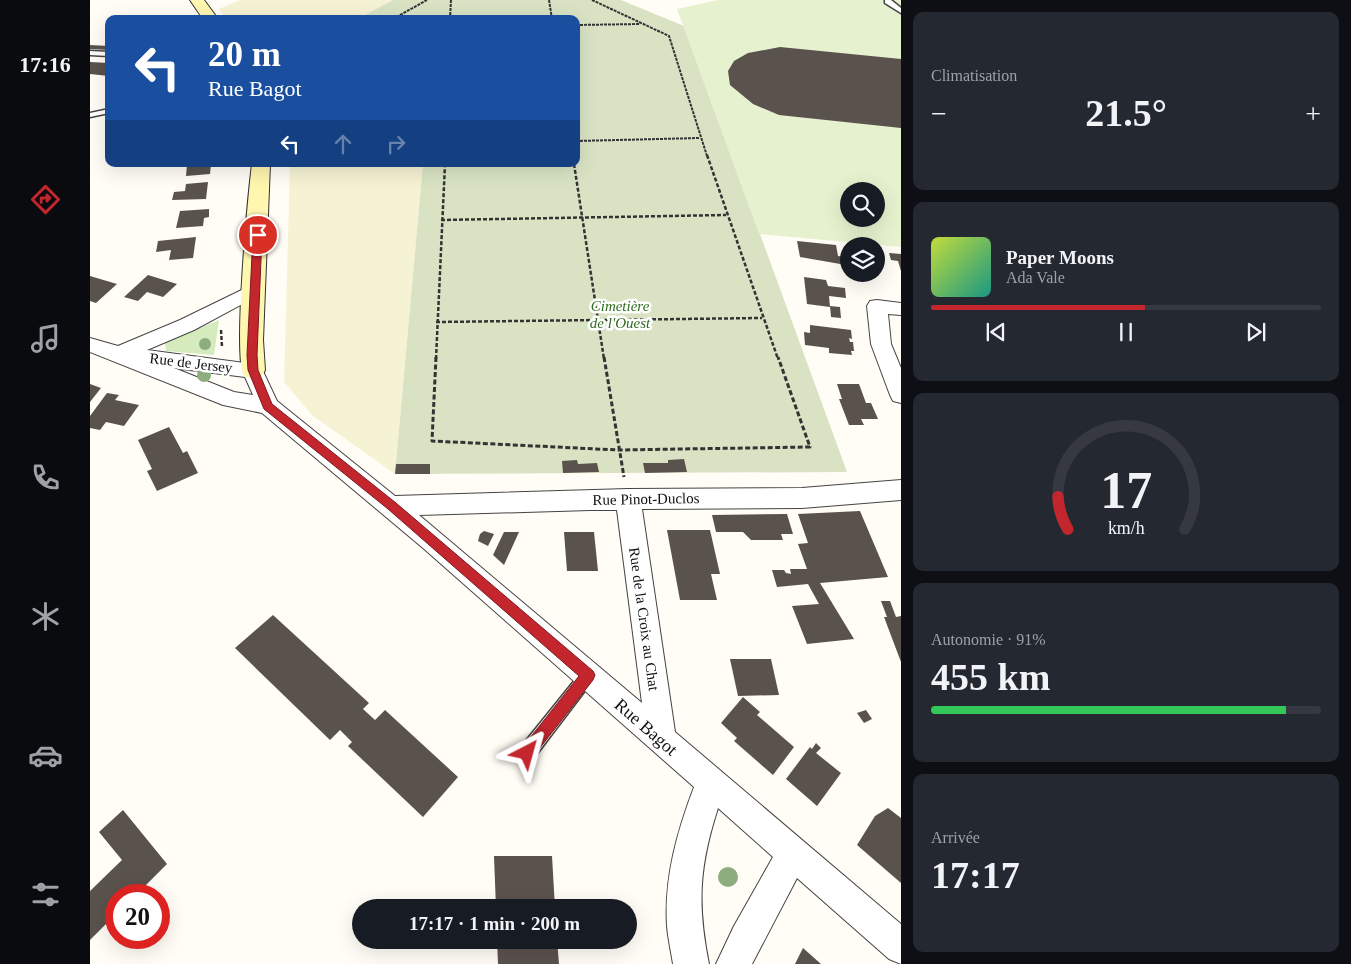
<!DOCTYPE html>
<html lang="fr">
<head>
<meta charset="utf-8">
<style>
  :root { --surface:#171b24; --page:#242831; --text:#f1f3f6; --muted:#9ea1a6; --line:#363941; --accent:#c4262e }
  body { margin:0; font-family:"Times New Roman",serif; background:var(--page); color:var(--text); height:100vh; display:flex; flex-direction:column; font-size:19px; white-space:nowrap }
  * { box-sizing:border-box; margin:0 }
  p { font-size:16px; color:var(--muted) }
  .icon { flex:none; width:28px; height:28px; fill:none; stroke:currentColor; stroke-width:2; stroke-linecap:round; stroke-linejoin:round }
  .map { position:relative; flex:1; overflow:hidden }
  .side { display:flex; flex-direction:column; gap:12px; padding:12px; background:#0d0f14; width:450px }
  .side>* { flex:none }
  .guide { position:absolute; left:15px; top:15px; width:475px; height:152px; border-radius:10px; box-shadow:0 5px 20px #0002; background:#1a4fa0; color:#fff; overflow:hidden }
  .tools { position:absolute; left:750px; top:182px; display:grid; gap:10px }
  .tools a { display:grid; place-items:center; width:45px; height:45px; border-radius:50%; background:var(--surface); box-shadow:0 5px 20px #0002; font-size:25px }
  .speed { position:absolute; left:15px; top:884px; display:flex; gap:10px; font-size:25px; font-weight:700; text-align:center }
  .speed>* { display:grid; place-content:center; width:65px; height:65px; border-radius:50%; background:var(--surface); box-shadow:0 5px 20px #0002; line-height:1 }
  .speed .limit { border:8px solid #d22; background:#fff; color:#111 }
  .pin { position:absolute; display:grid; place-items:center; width:42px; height:42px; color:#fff; margin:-21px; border:2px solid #fff; border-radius:50%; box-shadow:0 1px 5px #0007 }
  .me { position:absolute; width:55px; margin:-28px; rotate:39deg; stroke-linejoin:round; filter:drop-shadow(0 0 4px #0008) }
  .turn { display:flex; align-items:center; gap:18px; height:105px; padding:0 20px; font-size:22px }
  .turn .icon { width:65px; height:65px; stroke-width:2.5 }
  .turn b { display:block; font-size:35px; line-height:42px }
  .lanes { display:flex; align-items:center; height:48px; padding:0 20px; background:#0003; justify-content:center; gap:25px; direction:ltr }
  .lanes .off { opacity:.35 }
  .big { font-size:38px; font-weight:600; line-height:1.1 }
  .side .tile { flex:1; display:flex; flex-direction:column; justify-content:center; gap:8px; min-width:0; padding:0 18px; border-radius:10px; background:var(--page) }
  .side .dial { align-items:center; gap:0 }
  .dial svg { height:130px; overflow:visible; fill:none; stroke:var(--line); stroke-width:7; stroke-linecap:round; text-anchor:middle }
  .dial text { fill:var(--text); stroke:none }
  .song { display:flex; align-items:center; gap:15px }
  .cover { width:60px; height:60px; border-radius:8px; background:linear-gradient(135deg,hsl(70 70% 55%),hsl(170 70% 35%)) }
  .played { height:5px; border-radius:2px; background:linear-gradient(90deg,var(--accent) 55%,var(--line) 55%) }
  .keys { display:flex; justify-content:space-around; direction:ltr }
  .heat { display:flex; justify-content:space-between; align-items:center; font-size:28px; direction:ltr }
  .charge { height:8px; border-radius:4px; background:linear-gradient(90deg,#34c759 91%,var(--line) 0) }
  .trip { position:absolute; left:262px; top:899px; width:285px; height:50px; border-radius:25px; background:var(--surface); box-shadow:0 5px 20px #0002; font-weight:600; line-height:50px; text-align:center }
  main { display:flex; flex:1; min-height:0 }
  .dock { display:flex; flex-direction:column; width:90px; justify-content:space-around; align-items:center; background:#090b0e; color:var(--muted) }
  .dock .icon { width:35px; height:35px }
  .dock .selected { color:var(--accent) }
  .dock b { font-size:22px; color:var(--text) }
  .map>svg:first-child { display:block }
</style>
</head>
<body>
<main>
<nav class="dock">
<b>17:16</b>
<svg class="icon selected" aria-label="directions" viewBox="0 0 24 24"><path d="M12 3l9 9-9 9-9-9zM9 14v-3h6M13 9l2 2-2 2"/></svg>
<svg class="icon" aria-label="music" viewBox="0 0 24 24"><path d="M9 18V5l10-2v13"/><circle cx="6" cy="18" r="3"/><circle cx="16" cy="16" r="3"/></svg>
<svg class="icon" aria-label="phone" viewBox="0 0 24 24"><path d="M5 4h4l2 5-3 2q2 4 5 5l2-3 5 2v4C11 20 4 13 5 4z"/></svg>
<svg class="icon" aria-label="climate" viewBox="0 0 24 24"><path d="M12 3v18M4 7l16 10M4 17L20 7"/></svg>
<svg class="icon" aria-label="car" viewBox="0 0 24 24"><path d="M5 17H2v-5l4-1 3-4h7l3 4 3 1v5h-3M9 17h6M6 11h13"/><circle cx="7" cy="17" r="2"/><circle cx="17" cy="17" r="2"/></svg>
<svg class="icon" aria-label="filters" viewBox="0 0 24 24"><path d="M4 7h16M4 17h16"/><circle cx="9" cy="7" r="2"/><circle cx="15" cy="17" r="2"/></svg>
</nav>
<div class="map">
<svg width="811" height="964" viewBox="0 0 811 964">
  <rect width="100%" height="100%" fill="#fffdf5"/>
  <!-- farmland -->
  <g fill="#f6f3d4">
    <path d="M150 0H303L273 16 134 17 129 9Z"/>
    <path d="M200 164H333L305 474 223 416 194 382Z"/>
  </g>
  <!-- green -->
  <path fill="#d5ebbd" d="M129 320 124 355 76 351 75 342Z"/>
  <!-- cemetery -->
  <path fill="#d9e3c4" d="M303 0H531L594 26 757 472 305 474 333 164H486V19H272L273 16Z"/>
  <!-- pitch -->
  <path fill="#e6f2cf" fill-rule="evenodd" d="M628 0H811V247L669 234 587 9ZM759 191H786V219H759Z"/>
  <!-- building -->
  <g fill="#5a524d">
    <path d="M0 45 19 46V50L0 49Z"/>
    <path d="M690 47 811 59V128L689 115 663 104 640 85 638 71 644 61 658 53Z"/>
    <path d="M0 62 19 63V76L0 74Z"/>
    <path d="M97 164H121L120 174 96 176Z"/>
    <path d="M118 182 116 199 82 200 84 192 95 191 96 184Z"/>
    <path d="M119 209V217L114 218 113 226 86 228 90 211Z"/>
    <path d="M106 237 103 258 79 260 81 250 66 252 68 241Z"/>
    <path d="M707 241 746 245 748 256 755 257 756 265 710 257Z"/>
    <path d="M799 253 811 254V271L808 261 801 260Z"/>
    <path d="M58 275 87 284 73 297 57 292 48 301 34 297Z"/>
    <path d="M0 276 27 284 6 303 0 301Z"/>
    <path d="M714 277 736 280 738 286 755 288 756 298 739 296 740 307 717 304Z"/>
    <path d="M740 306 750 307 751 318 741 317Z"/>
    <path d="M720 325 761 330 762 339 759 338 760 342H763L764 351H761L762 355 739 353V348L715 345 714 332 720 333Z"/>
    <path d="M0 384 11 388 0 402Z"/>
    <path d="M747 384H769L776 403H781L788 419H771L774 425H759L749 399H752Z"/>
    <path d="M17 393 29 395 25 400 49 405 34 426 16 422 10 430 0 428V416Z"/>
    <path d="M79 427 93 453 97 451 108 473 67 491 57 471 62 469 48 440Z"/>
    <path d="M594 459 597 472 555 473 553 463H578V460Z"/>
    <path d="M487 460 488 464 507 463 509 472 473 473 472 461Z"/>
    <path d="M306 464H340V474H305Z"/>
    <path d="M770 511 798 577 730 583 764 639 717 644 702 606 729 604 718 584 687 587 682 570H694L696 573 701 574 700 569H717L708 544 718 543 708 514Z"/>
    <path d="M697 514 703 534H691L693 540H661L653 532H626L622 515Z"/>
    <path d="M577 530H620L630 574H621L627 600H590Z"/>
    <path d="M394 531 404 534 398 546 388 541 390 534Z"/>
    <path d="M414 532H429L414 565 403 555Z"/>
    <path d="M474 532H504L508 571H477Z"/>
    <path d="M791 601H800L806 617 811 616V662L794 617H797Z"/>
    <path d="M183 615 279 703 273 709 285 720 295 710 368 777 333 817 258 746 262 742 250 730 240 740 145 648Z"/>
    <path d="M640 659H681L689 695 648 696Z"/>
    <path d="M653 697 670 712 667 715 704 747 683 775 644 741 647 738 631 723Z"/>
    <path d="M776 710 782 719 774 723 767 713Z"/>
    <path d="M726 743 731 748 726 753 751 773 727 806 696 779 720 747 722 749Z"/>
    <path d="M798 808 811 818V883L767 845 785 816Z"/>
    <path d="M33 810 77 864 46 895H26V914L0 940V891L32 860 9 832Z"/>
    <path d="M404 856H462L465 908H406Z"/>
    <path d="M407 940H467L469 964H408Z"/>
    <path d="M713 948 731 964H705Z"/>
  </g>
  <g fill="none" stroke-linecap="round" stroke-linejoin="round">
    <defs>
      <g id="lane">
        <path d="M795 0H801L811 8V13L795 3Z"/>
        <path d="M0 51 19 52V56L0 55Z"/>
        <path d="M19 109V113L0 117V113Z"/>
        <path d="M498 668 503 670 505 675 503 680 443 759 437 761 431 759 429 753 431 747 493 670Z"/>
      </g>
      <g id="street">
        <path d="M164 284 171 286 174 290 171 294 104 330 57 350 170 365 187 401 305 496 538 489 712 488 811 480V500L712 508 552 509 585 732 811 924V964L799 959 707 878 662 964H626L644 926 683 857 628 808C609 867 607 904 619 964H583C581 951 578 939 577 926 574 878 587 832 604 787L333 548 172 413 133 405 0 352V338L28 346 90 320ZM84 368 155 377 163 395 144 392ZM500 510H527L552 703 329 515Z"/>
        <path d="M787 300 811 303V315L798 314 801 344 811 368V403L803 401 800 395 781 344 777 306 780 301Z"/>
      </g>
      <g id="secondary">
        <path d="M100 0H114L128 19H113Z"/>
        <path d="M162 164H180L173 340 175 370 172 376 163 379 154 376C143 356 158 196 162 164Z"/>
      </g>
    </defs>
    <!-- lane casing -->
    <use href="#lane" stroke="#444" stroke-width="3"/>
    <!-- street casing -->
    <use href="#street" stroke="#444" stroke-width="2"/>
    <!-- secondary casing -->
    <use href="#secondary" stroke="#333" stroke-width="2"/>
    <!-- path-far2 -->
    <g stroke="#333" stroke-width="2" stroke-dasharray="3 1" stroke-linecap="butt">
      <path d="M459 0 462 19"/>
      <path d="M502 0 579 36 617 156"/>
      <path d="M303 19 337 0"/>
      <path d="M360 19 361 0"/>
      <path d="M486 25 550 24"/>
      <path d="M486 141 610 138"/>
    </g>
    <!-- path-far1 -->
    <g stroke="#333" stroke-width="2.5" stroke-dasharray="4 2" stroke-linecap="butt">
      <path d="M617 155 688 359"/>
      <path d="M484 164 514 359"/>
      <path d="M351 220 636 215"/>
      <path d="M346 322 672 318"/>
      <path d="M131 330 132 347"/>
      <path d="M346 359 355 164"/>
    </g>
    <!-- path -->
    <g stroke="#333" stroke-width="3" stroke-dasharray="5 2.5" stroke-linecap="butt">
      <path d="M346 357 342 441 528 450 720 447 688 357"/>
      <path d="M514 357 534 477"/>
    </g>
    <!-- lane -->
    <use href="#lane" fill="#fff" fill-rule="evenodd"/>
    <!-- street -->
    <use href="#street" fill="#fff" fill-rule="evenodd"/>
    <!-- secondary -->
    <use href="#secondary" fill="#fff6b0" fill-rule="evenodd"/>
  </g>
  <!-- trees -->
  <g fill="#8dad7f">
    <circle cx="115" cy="344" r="6"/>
    <circle cx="114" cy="375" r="7"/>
    <circle cx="638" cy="877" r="10"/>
  </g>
  <!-- route -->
  <path fill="#c4262e" stroke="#7f191e" d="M168 232 172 235 167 355 168 370 182 404 306 503 503 671 505 675 503 680 442 758 437 760 432 758 430 753 432 748 489 676 298 509 174 409 158 370 157 355 163 235Z"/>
  <g text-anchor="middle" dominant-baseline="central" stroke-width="5" stroke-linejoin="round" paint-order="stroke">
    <!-- park labels -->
    <g font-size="15" font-style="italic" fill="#2f6b1f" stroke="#fff">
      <text x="530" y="306">Cimetière<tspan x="530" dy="17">de l'Ouest</tspan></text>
    </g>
    <!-- street labels -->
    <g font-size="15" fill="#111" stroke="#fff">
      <text transform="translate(101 363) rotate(7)">Rue de Jersey</text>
      <text transform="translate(556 499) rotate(-1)">Rue Pinot-Duclos</text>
      <text transform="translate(554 619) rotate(82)">Rue de la Croix au Chat</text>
    </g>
    <!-- near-street labels -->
    <g font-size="18" fill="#111" stroke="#fff">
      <text transform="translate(556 727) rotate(41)">Rue Bagot</text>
    </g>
  </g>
</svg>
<div class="tools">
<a><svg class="icon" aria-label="search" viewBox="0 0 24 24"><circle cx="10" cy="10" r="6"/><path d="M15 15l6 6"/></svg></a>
<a><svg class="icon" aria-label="layers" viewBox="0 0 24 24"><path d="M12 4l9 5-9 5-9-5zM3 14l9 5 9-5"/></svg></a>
</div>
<div class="speed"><div class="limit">20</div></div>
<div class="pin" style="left:168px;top:235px;background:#d93025"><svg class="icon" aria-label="arrive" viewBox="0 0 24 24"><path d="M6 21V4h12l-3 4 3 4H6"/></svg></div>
<svg class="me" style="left:437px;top:753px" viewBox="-20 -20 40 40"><path d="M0-17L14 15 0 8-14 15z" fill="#c4262e" stroke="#fff" stroke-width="4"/></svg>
<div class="trip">17:17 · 1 min · 200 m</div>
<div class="guide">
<div class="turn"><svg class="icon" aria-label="left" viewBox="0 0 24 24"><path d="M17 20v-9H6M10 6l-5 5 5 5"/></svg><div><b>20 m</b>Rue Bagot</div></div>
<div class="lanes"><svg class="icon" aria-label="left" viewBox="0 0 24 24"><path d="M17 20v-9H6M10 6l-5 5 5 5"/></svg><svg class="icon off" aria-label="ahead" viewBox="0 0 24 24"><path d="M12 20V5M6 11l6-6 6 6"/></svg><svg class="icon off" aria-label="right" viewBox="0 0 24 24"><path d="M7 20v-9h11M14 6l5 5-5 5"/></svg></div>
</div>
</div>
<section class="side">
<div class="tile"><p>Climatisation</p>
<div class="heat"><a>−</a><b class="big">21.5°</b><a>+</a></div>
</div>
<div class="tile">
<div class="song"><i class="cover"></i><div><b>Paper Moons</b><p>Ada Vale</p></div></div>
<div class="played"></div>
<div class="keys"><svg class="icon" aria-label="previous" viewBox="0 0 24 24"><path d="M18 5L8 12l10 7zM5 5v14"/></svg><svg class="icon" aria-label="pause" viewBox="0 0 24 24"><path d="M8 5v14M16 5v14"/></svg><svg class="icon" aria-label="next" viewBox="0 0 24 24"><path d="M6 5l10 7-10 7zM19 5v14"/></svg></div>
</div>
<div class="tile dial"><svg viewBox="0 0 100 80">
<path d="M14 69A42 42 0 1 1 86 69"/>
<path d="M14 69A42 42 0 0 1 8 49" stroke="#c4262e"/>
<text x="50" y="56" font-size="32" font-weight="700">17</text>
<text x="50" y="72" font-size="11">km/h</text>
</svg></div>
<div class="tile"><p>Autonomie · 91%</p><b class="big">455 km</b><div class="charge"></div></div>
<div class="tile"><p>Arrivée</p><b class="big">17:17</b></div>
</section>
</main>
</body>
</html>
